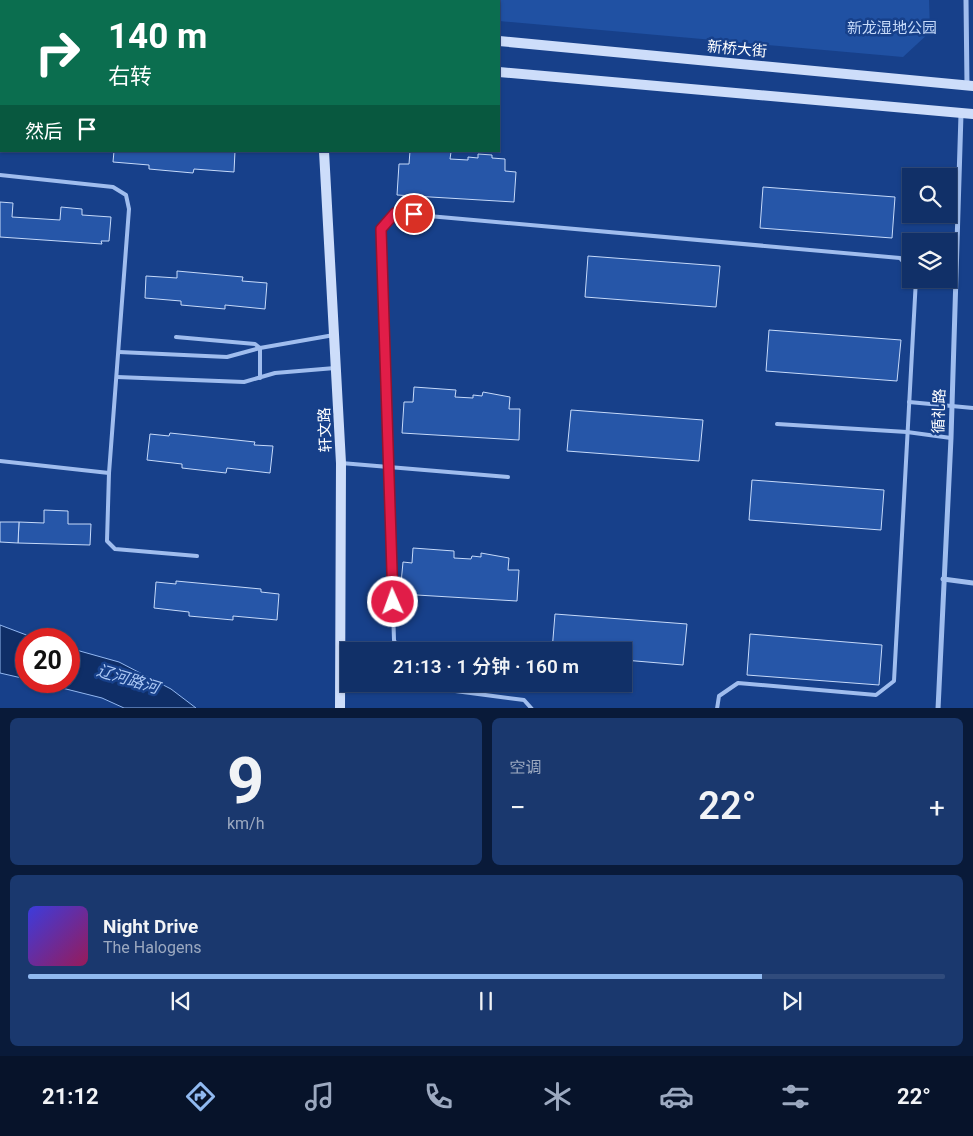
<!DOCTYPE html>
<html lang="zh">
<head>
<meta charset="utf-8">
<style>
  :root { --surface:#113068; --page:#1a386e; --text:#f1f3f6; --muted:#9ca9c0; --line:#304b7c; --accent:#90b9f0 }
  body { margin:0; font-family:Roboto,"Noto Sans SC",sans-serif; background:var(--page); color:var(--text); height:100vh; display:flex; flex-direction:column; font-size:19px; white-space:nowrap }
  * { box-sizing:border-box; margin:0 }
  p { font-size:16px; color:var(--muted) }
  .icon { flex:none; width:28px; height:28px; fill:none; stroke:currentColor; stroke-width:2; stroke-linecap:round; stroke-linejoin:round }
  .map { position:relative; height:708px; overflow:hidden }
  .panel { display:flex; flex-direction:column; gap:10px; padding:10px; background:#091a39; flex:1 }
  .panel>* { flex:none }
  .guide { position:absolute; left:0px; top:0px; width:500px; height:152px; box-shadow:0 1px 4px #0004,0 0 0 1px var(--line); background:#0b6e4f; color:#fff; overflow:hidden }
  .buttons { position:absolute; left:902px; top:168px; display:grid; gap:10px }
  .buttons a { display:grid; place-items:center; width:55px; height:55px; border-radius:0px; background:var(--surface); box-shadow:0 1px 4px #0004,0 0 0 1px var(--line); font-size:25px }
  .speed { position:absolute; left:15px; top:628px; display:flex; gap:10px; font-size:25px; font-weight:700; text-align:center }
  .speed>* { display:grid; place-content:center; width:65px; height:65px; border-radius:50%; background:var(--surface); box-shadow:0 1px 4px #0004,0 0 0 1px var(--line); line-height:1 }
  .speed .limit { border:8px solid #d22; background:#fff; color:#111 }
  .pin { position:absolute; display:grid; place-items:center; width:42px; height:42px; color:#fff; margin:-21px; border:2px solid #fff; border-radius:50%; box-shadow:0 1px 5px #0007 }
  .me { position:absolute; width:55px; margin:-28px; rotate:358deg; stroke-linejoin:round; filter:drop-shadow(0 0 4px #0008) }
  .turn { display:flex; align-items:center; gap:18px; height:105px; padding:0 25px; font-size:22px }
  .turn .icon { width:65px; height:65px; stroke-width:2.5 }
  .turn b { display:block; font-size:35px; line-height:42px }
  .then { display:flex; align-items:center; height:48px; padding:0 25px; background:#0003; gap:10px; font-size:19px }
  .big { font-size:38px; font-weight:600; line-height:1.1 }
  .panel .card { flex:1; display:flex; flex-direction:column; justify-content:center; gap:8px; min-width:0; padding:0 18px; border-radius:8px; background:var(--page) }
  .panel .dial { align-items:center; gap:0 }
  .dial b { font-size:65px; line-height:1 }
  .song { display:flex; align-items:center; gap:15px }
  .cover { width:60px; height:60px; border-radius:8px; background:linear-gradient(135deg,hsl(240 70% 55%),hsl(330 70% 35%)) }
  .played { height:5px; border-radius:2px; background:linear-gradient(90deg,var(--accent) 80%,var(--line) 80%) }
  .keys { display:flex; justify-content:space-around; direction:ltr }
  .heat { display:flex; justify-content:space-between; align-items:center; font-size:28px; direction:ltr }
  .panel .tiles { flex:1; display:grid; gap:10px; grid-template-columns:1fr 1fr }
  .card:last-child { grid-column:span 2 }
  .trip { position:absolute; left:340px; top:642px; width:292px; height:50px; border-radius:0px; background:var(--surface); box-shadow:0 1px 4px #0004,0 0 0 1px var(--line); font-weight:600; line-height:50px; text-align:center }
  .menu { display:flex; height:80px; justify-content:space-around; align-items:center; background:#07132a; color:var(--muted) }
  .menu .icon { width:35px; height:35px }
  .menu .selected { color:var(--accent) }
  .menu b { font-size:22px; color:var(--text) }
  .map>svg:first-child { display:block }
</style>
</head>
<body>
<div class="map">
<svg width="973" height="709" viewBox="0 0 973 709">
  <rect width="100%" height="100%" fill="#17408a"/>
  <!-- green -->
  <path fill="#2051a3" d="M357 0H929L930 32 903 57 499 21V1Z"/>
  <!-- water -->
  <g fill="#0f2e67" stroke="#92b7f1">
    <path d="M0 625 37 639H26V679L0 673Z"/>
    <path d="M69 648 119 662 171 689 196 708H124L102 698 34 681H69Z"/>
  </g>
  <!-- building -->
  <g fill="#2656a8" stroke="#c6dafa">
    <path d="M114 151H235L234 172 194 169 193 173 149 169V165L113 162Z"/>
    <path d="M410 151 451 152 450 159 468 160V157L478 158V154L492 155V158L505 159V171L516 172 514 202 397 195 399 164H409Z"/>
    <path d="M763 187 895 197 892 238 760 228Z"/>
    <path d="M0 202 13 203 12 217 60 220 61 207 82 209V215L111 217 109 241H101L102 244 0 237Z"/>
    <path d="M588 256 720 266 716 307 585 297Z"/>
    <path d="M177 271 243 277 242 281 267 283 265 309 225 305V309L181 305V301L145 298 146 276 177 278Z"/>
    <path d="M769 330 901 340 897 381 766 371Z"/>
    <path d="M414 387 456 390 455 397 473 398V395L482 396 483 392 510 397 509 409H520L519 440 402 433 404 402H413Z"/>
    <path d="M571 410 703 420 699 461 567 451Z"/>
    <path d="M170 433 255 442 254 445 273 446 270 473 227 468 226 473 182 468V464L147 460 150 434 169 436Z"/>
    <path d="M752 480 884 490 881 530 749 520Z"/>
    <path d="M44 510 68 511V524H91L90 545 18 543 19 522 44 523Z"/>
    <path d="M0 522H19L18 543 0 542Z"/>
    <path d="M413 548 454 551V558L471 559 472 556 481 557V553L509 558 508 570H519L517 601 400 594 403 562 412 563Z"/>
    <path d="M176 581 261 589V592L279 594 277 620 233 616V620L189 616V612L154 608 156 582 176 584Z"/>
    <path d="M555 614 687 624 683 665 624 660V651H552Z"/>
    <path d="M750 634 882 645 879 685 747 675Z"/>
  </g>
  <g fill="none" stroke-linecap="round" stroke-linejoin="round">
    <!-- lane -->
    <g stroke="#a0bdee" stroke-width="4">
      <path d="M489 1V0"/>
      <path d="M0 175 113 187 126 195 129 209 109 473 107 541 115 549 197 556"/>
      <path d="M176 337 255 344 260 348"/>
      <path d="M119 352 227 357 260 348 334 335"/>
      <path d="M117 377 244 382 275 373 335 368"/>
      <path d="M260 378V348"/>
      <path d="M909 402 973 408"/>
      <path d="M777 424 907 432 951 438"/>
      <path d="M0 461 109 473"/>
      <path d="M341 463 508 477"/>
      <path d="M398 651 394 640 381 229 395 213 900 258 911 271"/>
      <path d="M421 684 425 687 524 700 532 709"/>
      <path d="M717 709 719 696 738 683 876 695 894 681 916 279"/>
    </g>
    <!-- street -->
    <g stroke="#a0bdee" stroke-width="5">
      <path d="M966 0 967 85"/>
      <path d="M943 579 973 583"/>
      <path d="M938 709 951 438 961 114"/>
    </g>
    <!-- secondary -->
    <g stroke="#cdddfa" stroke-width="10">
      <path d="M316 0V1"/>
      <path d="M0 3H1"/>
      <path d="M0 31H1"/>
      <path d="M499 41 973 86"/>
      <path d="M499 72 973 114"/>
      <path d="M324 151 341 463 340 709"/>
    </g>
  </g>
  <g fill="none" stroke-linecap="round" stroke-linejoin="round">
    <defs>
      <path id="route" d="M393 602 381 229 395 213 414 214"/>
    </defs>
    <!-- route casing -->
    <use href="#route" stroke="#92132f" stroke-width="12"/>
    <!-- route -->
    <use href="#route" stroke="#e11d48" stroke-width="9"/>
  </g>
  <g text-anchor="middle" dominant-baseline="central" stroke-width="5" stroke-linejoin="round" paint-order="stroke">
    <!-- park labels -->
    <g font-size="15" fill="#c6dafa" stroke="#17408a">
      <text x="892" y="28">新龙湿地公园</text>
    </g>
    <!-- street labels -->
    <g font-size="15" fill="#fff" stroke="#17408a">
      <text transform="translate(737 49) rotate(5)">新桥大街</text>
      <text transform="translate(939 411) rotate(-88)">循礼路</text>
      <text transform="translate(325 430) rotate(-92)">轩文路</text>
    </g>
    <!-- water labels -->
    <g font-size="16" font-style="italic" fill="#acc8f5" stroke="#17408a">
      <text transform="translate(128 679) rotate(17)">辽河路河</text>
    </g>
  </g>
</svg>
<div class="buttons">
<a><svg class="icon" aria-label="search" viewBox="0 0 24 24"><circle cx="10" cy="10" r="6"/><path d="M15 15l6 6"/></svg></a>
<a><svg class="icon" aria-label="layers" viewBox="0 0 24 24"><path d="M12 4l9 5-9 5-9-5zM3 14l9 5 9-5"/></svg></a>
</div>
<div class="speed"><div class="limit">20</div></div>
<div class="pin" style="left:414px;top:214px;background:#d93025"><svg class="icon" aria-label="arrive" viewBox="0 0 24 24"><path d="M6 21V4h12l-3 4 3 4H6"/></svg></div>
<svg class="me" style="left:393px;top:602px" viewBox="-20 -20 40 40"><circle r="17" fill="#e11d48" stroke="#fff" stroke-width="3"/><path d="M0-11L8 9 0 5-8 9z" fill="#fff"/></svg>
<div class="trip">21:13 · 1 分钟 · 160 m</div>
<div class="guide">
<div class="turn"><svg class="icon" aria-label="right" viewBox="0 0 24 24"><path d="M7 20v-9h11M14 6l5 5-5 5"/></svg><div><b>140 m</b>右转</div></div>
<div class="then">然后<svg class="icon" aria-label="arrive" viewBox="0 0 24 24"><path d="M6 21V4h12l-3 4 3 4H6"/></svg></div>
</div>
</div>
<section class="panel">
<div class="tiles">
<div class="card dial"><b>9</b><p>km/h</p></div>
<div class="card"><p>空调</p>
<div class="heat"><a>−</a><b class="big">22°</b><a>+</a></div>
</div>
<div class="card">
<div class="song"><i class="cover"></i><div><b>Night Drive</b><p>The Halogens</p></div></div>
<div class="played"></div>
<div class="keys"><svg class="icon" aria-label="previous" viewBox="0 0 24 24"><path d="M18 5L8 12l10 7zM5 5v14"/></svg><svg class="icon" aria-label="pause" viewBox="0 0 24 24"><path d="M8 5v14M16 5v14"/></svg><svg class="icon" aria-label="next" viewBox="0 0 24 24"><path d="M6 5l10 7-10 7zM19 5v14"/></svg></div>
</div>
</div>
</section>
<nav class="menu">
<b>21:12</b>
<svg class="icon selected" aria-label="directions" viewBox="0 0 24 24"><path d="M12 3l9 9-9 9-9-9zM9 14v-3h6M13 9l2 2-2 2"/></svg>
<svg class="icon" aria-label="music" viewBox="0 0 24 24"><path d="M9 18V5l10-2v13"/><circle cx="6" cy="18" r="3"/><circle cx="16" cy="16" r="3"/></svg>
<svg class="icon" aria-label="phone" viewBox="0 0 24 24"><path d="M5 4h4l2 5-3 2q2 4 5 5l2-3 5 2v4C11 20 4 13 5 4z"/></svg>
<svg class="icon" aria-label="climate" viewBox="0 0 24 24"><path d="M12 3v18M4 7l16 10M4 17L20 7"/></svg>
<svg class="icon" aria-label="car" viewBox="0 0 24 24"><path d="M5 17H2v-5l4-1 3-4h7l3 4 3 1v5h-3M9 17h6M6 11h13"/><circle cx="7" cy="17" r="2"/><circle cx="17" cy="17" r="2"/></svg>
<svg class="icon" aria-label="filters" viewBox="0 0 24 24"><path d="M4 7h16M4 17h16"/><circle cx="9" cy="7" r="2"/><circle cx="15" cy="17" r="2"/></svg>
<b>22°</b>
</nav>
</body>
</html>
